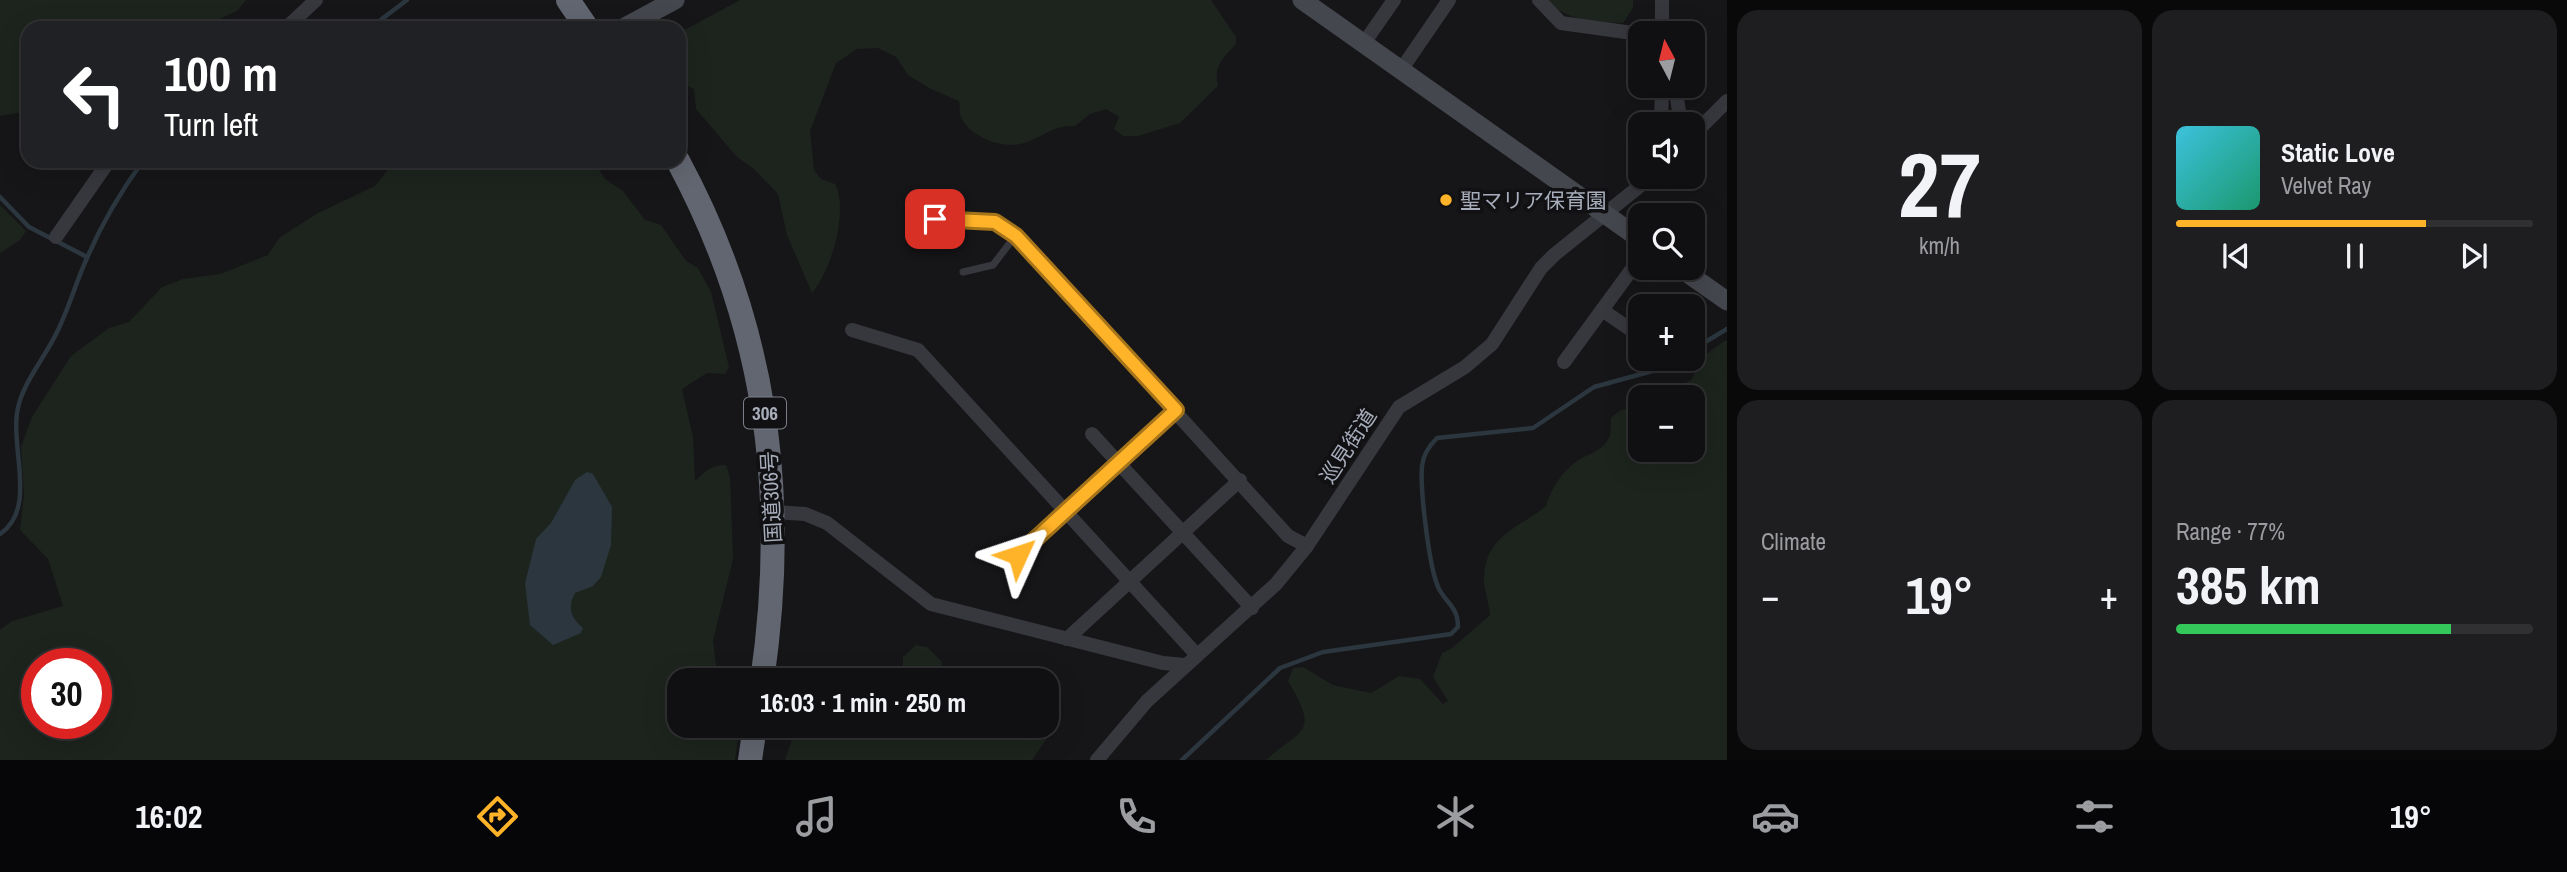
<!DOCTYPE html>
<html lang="en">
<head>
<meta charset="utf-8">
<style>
  :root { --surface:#101013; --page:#1e1e21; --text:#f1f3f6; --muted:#9c9da0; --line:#303033; --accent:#ffb328 }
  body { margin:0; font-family:"Archivo Narrow","Noto Sans JP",sans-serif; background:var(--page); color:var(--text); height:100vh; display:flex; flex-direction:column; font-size:26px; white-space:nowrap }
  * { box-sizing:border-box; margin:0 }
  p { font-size:23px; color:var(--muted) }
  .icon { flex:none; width:38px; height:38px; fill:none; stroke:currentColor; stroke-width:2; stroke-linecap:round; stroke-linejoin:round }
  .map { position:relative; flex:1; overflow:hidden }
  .details { display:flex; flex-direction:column; gap:10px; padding:10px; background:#09090a; width:840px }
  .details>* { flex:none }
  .hud { position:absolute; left:21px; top:21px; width:665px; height:147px; border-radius:21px; box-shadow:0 7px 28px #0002,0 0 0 2px var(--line); background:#202124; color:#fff; overflow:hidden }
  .needle { width:46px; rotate:353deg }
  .tools { position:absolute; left:1628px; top:21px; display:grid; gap:14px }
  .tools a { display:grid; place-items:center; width:77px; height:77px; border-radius:14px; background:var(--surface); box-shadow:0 7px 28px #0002,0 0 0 2px var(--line); font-size:35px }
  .speed { position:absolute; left:21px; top:648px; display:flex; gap:14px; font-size:35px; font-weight:700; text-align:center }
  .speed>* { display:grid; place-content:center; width:91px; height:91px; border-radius:50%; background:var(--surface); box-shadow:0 7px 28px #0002,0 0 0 2px var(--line); line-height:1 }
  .speed .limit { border:10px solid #d22; background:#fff; color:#111 }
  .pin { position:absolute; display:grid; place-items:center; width:60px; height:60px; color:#fff; margin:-30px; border-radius:14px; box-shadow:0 4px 10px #0006 }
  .me { position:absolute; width:77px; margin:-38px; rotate:48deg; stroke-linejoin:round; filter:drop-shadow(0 0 5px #0008) }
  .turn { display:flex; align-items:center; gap:24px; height:147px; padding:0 28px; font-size:32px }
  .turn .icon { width:91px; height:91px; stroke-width:2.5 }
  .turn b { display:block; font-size:49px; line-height:60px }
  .big { font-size:52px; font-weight:800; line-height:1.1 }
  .details .card { flex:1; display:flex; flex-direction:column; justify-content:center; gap:10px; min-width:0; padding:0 24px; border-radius:21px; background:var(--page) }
  .details .dial { align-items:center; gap:0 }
  .dial b { font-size:91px; line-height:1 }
  .song { display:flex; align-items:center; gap:21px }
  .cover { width:84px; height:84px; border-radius:10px; background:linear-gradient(135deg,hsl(190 70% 55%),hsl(160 70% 35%)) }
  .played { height:7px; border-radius:4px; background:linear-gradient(90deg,var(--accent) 70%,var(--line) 70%) }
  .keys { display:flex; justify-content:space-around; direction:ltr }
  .heat { display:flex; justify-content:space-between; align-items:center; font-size:38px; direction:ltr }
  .charge { height:10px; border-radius:5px; background:linear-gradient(90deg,#34c759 77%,var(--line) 0) }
  .details .tiles { flex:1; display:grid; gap:10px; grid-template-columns:repeat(2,1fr) }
  .trip { position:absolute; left:667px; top:668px; width:392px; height:70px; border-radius:21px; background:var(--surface); box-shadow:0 7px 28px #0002,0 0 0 2px var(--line); font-weight:800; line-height:70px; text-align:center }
  .tabs { display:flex; height:112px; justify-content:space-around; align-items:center; background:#060608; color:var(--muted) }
  .tabs .icon { width:49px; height:49px }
  .tabs .selected { color:var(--accent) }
  .tabs b { font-size:32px; color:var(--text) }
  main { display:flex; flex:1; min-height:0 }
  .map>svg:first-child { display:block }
</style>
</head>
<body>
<main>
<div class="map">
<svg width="1727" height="760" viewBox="0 0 1727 760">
  <rect width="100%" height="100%" fill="#161619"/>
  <!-- green -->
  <g fill="#1c241d" fill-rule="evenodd">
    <path d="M0 0H246L237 11 200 28H28V111L0 116Z"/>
    <path d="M740 0H1211L1236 37V44C1223 58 1213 66 1218 86L1180 123 1138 136H1123L1114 129 1119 117 1106 109 1090 114 1075 126C1053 125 1043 137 1024 143 1005 150 969 137 961 117 959 113 960 105 959 101L931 89 908 75 896 57 878 48 857 49 836 63 810 131 814 170 821 179 835 184C849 211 831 271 812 293L787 235 778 194 753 168 737 157 696 109 694 89 679 82V33Z"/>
    <path d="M1549 0H1633V8L1623 23C1603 23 1560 20 1549 0Z"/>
    <path d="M395 161H594L604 178 623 191 645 220 661 225 686 261 698 268 711 292 729 367 725 374 707 373 682 389 693 437 695 481C704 472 711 465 726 465L730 477 733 559 713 640 718 681H679V726H740L735 760H0V630L12 621 63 606 48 559 20 530 24 494 21 447 32 417 71 356 109 328 129 322 162 287 183 279 220 274 268 255 279 238 318 213 375 186ZM37 663H96V723H37Z"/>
    <path d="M0 205 26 231 20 240 0 253Z"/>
    <path d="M1724 341H1727V760H1266C1304 727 1319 734 1288 681L1293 668 1303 667 1333 685 1371 693 1399 676 1420 679 1443 704 1448 701 1433 677 1442 653 1452 648 1490 615C1489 602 1483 588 1484 577 1486 535 1518 529 1546 506 1551 488 1562 472 1577 461 1589 453 1600 453 1608 439 1612 434 1610 425 1611 418 1620 409 1628 407 1640 407V450H1692V397H1665L1692 379 1700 359Z"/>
    <path d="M916 645 927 647 942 662 940 681 955 672 979 681H908L903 673V657Z"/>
    <path d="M833 726H1011L1023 736 1038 726H1046L1050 734 1032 760H785L794 734 803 728Z"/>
  </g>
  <!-- water -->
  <path fill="#2b363e" d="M587 472 593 474 612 507 611 545 601 577 593 586 575 593C567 609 571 617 583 628L581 633 553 645 530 625 525 583 536 539 551 523 575 480Z"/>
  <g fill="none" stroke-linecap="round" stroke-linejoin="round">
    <!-- stream -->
    <g stroke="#2b363e" stroke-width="4.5">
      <path d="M370 28 407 0"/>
      <path d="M0 197 29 227 87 257"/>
      <path d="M1692 350 1727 329"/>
      <path d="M0 534C37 509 11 450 17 413 21 384 45 358 57 332 69 308 76 282 87 258 102 223 121 191 143 161"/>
      <path d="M1182 760 1280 668 1323 652 1451 634 1458 627C1458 607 1447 604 1439 589 1429 569 1420 489 1422 466 1423 455 1430 445 1437 438L1533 428 1594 387 1656 370 1676 359"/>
    </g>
    <!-- lane -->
    <g stroke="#37383e" stroke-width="7">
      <path d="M935 219 995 222 1019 240"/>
      <path d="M963 272 993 265 1016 235"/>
    </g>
    <!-- street -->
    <g stroke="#37383e" stroke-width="14">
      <path d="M1539 0 1561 23 1640 34"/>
      <path d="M286 28 316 0"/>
      <path d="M1662 33V0"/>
      <path d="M1364 43 1394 0"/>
      <path d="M1401 70 1449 0"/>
      <path d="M1675 86 1681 124"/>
      <path d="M1661 124 1662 86"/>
      <path d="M1692 136 1727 101"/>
      <path d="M56 237 109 161"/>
      <path d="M1019 240 1288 536 1307 546"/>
      <path d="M1602 310 1640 336"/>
      <path d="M852 330 918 350 1196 654"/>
      <path d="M1564 362 1640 258"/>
      <path d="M1092 434 1252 608"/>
      <path d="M774 512 805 514 827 523 931 604 1163 663 1185 665"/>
      <path d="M1018 555 1176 410"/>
      <path d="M1067 639 1240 480"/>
      <path d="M1097 760 1147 701 1276 584 1307 546 1399 407 1465 367 1492 344 1541 268 1554 255 1651 177"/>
    </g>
    <!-- secondary -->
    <g stroke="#45474e" stroke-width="19">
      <path d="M1302 0 1640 239"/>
      <path d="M623 28 675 0"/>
      <path d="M1680 268 1727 301"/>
    </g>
    <!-- highway -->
    <g stroke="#626670" stroke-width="24">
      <path d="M568 0 587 28"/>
      <path d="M678 161C767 326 789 496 762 681"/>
      <path d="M750 760 755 726"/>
    </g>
  </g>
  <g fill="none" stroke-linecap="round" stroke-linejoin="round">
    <defs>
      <path id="route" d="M935 219 995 222 1016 236 1176 410 1018 555"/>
    </defs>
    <!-- route casing -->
    <use href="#route" stroke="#a6741a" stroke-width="18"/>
    <!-- route -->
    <use href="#route" stroke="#ffb328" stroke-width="12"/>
  </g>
  <!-- markers -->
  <circle fill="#ffb328" stroke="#111114" stroke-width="2.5" cx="1446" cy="200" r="7"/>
  <g text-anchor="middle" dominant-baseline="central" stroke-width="7" stroke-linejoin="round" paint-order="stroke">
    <!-- shield labels -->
    <rect fill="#111114" stroke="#7a7e88" stroke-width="2" x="744" y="397.5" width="42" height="31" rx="5"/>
    <g font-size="19" font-weight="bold" fill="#a7adba">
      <text x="765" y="413">306</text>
    </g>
    <!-- poi labels -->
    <g font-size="21" fill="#a7adba" stroke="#111114" text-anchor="start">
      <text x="1460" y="200">聖マリア保育園</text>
    </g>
    <!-- street labels -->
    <g font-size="21" fill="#a7adba" stroke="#111114">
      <text transform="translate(1348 446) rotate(-57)">巡見街道</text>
      <text transform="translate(771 497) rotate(-93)">国道306号</text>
    </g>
  </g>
</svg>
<div class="tools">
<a><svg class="needle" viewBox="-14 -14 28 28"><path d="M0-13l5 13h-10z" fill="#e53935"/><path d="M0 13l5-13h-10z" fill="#9c9da0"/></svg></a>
<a><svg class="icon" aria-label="sound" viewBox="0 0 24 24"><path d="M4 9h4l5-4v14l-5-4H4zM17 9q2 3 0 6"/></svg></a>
<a><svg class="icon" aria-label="search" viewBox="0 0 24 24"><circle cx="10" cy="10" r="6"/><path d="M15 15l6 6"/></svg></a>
<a>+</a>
<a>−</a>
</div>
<div class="speed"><div class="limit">30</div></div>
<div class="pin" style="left:935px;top:219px;background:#d93025"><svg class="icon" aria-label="arrive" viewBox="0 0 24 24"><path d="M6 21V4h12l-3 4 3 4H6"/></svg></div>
<svg class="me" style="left:1018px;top:555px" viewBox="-20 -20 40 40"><path d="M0-17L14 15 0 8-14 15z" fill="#ffb328" stroke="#fff" stroke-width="4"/></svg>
<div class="trip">16:03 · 1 min · 250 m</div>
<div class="hud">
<div class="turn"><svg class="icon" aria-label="left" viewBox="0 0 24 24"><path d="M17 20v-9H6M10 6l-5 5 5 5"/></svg><div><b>100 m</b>Turn left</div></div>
</div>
</div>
<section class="details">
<div class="tiles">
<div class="card dial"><b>27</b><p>km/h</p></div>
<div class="card">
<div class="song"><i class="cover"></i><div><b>Static Love</b><p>Velvet Ray</p></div></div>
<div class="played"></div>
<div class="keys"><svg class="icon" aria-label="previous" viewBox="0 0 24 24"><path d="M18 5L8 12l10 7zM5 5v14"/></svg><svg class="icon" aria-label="pause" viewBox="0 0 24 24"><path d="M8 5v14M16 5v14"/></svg><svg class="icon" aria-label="next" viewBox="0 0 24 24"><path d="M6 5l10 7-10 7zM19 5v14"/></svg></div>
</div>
<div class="card"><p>Climate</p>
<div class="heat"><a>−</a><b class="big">19°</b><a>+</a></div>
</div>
<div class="card"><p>Range · 77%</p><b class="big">385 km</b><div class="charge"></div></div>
</div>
</section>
</main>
<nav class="tabs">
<b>16:02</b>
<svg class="icon selected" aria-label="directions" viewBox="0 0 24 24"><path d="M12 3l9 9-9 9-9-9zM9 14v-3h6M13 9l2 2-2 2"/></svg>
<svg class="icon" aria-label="music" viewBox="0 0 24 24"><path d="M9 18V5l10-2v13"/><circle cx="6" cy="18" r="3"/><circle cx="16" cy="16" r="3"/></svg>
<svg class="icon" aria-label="phone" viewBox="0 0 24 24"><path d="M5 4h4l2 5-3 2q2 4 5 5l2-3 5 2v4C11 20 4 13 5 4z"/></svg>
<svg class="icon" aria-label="climate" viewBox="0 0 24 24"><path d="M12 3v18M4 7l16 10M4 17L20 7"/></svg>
<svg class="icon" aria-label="car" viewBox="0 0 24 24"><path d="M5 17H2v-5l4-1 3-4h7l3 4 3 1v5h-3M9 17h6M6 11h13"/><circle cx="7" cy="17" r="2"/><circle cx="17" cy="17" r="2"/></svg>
<svg class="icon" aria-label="filters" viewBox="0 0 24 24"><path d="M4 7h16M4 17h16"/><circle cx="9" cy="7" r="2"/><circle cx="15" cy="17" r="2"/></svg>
<b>19°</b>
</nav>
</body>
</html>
